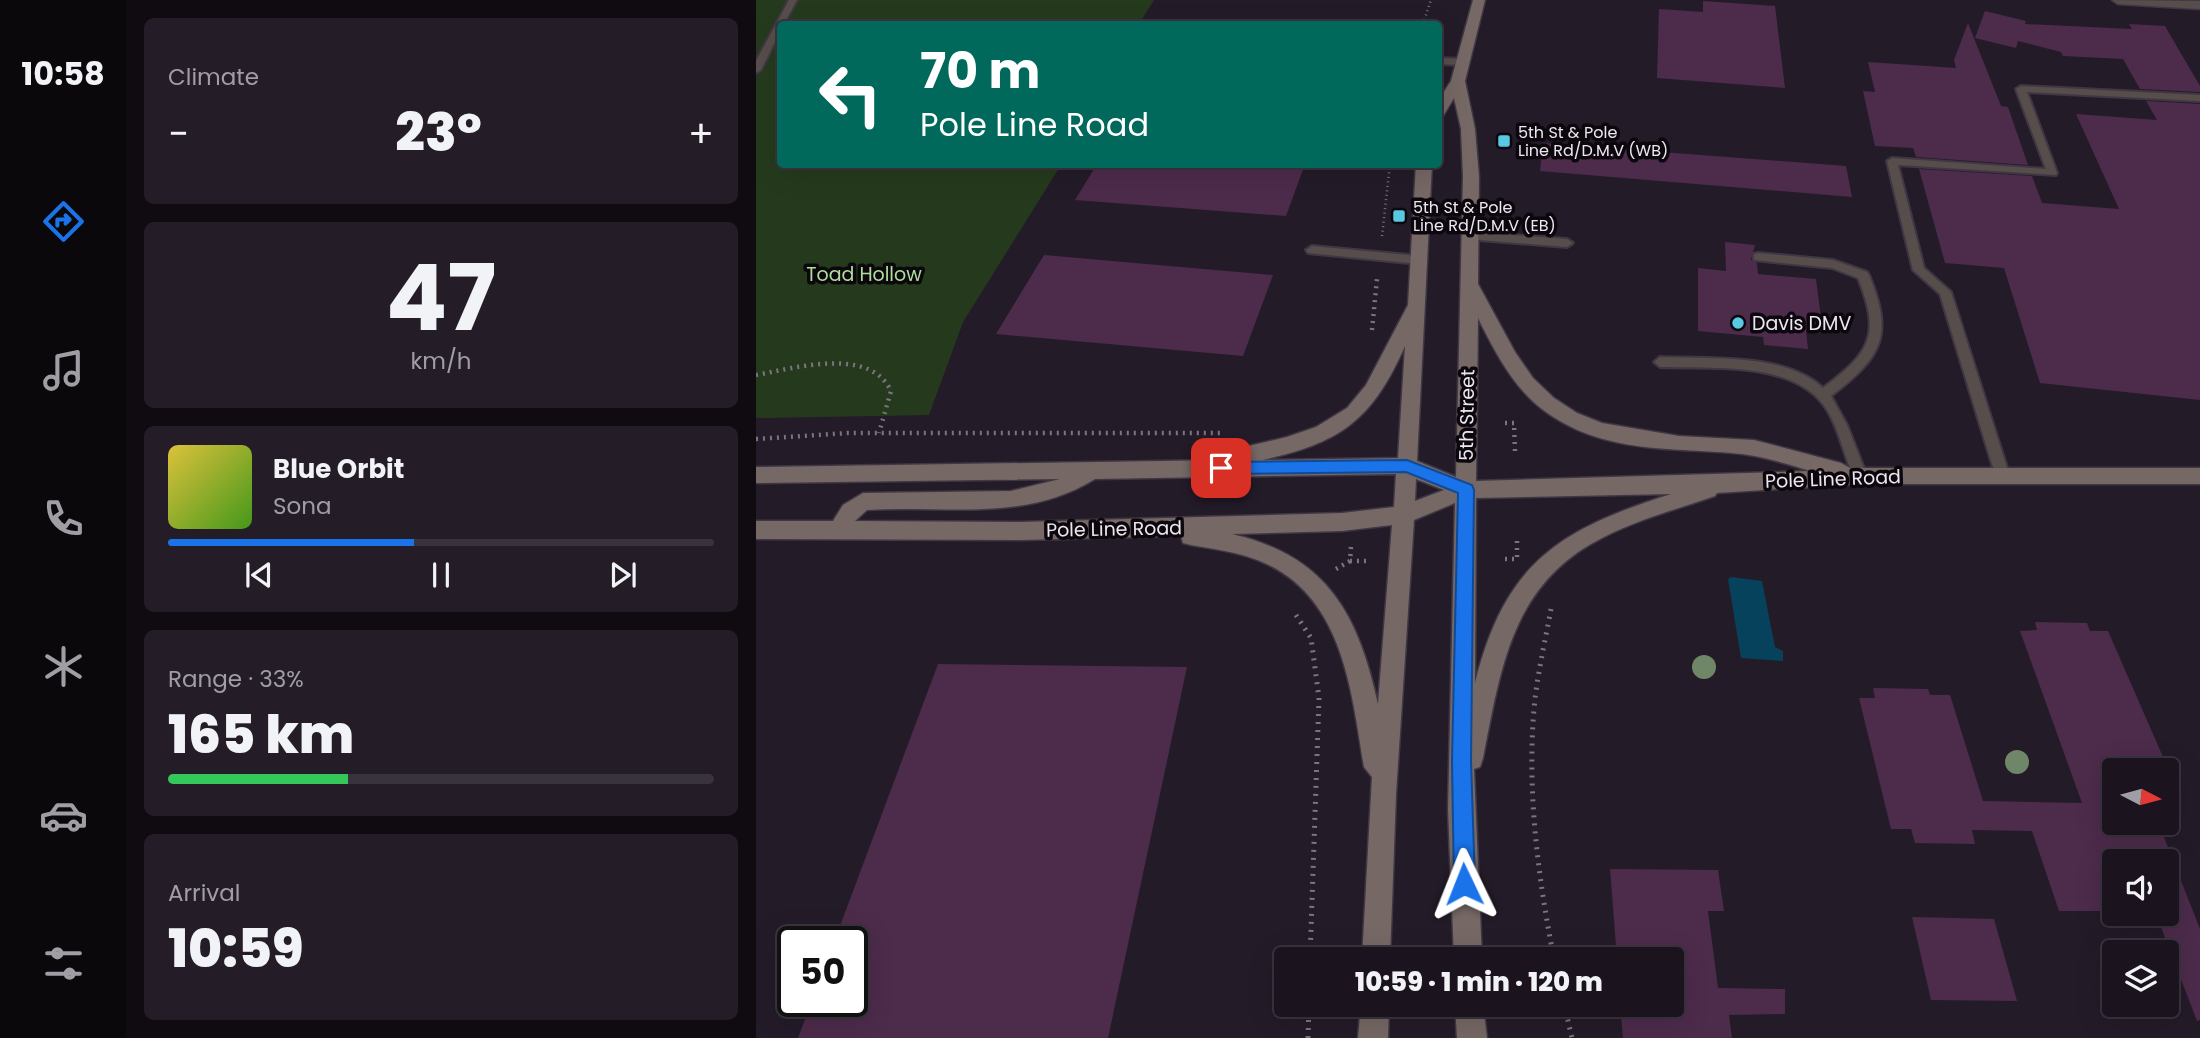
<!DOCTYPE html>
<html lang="en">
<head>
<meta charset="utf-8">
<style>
  :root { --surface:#1b141f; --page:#241d28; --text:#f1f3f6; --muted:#a09ea4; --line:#39333d; --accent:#1a73e8 }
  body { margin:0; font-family:Poppins,sans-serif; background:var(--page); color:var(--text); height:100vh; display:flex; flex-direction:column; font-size:26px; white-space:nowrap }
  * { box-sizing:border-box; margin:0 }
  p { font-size:23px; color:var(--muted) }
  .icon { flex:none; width:38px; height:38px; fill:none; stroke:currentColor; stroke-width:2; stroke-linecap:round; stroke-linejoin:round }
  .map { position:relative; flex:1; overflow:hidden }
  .sheet { display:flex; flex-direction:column; gap:18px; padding:18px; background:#0f0b11; width:630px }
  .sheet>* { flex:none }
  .banner { position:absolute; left:21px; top:21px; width:665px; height:147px; border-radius:7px; box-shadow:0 7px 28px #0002,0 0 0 2px var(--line); background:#00695c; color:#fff; overflow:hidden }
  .needle { width:46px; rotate:96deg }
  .fabs { position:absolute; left:1346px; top:758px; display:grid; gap:14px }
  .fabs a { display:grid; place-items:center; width:77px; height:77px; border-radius:7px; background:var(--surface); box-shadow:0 7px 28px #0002,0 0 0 2px var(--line); font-size:35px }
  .speed { position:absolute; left:21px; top:926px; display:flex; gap:14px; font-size:35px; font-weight:700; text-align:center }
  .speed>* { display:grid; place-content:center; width:91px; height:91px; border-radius:50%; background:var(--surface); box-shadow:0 7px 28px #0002,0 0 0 2px var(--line); line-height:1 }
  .speed .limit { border:4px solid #111; border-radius:10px; background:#fff; color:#111 }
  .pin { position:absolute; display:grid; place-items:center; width:60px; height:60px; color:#fff; margin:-30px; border-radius:14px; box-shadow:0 4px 10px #0006 }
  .me { position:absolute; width:77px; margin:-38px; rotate:358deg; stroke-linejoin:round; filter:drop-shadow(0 0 5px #0008) }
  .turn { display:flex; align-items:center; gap:24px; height:147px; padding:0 28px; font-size:32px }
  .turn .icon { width:91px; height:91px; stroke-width:2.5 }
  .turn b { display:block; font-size:49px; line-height:60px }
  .big { font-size:52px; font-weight:800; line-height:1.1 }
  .sheet .widget { flex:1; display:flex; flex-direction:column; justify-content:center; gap:10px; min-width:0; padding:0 24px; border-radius:10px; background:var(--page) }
  .sheet .dial { align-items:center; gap:0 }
  .dial b { font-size:91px; line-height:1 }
  .song { display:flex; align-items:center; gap:21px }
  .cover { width:84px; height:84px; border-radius:10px; background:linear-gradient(135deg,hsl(50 70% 55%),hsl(100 70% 35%)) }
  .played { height:7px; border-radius:4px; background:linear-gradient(90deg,var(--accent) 45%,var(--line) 45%) }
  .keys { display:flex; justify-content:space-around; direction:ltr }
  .heat { display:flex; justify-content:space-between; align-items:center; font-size:38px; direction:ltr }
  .charge { height:10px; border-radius:5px; background:linear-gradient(90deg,#34c759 33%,var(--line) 0) }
  .trip { position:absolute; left:518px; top:947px; width:410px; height:70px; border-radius:7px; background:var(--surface); box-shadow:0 7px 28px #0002,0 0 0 2px var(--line); font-weight:800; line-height:70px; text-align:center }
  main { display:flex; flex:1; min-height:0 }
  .tabs { display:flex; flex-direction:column; width:126px; justify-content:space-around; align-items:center; background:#0b080c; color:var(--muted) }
  .tabs .icon { width:49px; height:49px }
  .tabs .active { color:var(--accent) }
  .tabs b { font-size:32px; color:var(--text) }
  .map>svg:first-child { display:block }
</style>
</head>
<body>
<main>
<nav class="tabs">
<b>10:58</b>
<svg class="icon active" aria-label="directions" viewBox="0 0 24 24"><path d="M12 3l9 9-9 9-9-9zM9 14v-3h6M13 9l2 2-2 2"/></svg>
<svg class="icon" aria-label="music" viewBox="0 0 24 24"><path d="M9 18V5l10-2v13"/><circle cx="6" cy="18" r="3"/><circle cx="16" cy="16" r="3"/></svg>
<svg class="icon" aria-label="phone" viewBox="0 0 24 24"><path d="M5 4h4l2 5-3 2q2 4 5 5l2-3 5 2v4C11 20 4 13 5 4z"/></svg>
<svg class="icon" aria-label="climate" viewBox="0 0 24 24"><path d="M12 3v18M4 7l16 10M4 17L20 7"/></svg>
<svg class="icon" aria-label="car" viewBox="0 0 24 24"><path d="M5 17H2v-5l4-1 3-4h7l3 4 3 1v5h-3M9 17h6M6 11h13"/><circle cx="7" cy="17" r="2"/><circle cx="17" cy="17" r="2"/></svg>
<svg class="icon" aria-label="filters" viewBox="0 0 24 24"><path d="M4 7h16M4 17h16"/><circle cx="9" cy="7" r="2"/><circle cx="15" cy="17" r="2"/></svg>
</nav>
<section class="sheet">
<div class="widget"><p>Climate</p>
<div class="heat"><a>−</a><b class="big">23°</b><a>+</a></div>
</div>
<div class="widget dial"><b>47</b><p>km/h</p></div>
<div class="widget">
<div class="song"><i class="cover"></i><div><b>Blue Orbit</b><p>Sona</p></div></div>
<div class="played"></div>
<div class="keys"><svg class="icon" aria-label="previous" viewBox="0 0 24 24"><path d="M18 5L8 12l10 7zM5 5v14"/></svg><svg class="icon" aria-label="pause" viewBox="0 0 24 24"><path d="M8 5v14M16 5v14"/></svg><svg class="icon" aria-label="next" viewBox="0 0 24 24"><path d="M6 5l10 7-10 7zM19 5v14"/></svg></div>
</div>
<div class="widget"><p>Range · 33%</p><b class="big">165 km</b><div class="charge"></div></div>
<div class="widget"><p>Arrival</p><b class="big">10:59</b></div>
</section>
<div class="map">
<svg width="1444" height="1038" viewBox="0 0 1444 1038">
  <rect width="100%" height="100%" fill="#241b29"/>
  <!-- green -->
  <path fill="#253a1d" d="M0 0H398L383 24H24V164L305 165 207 322 173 415 0 418Z"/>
  <!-- water -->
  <path fill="#06425c" d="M975 577 1006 581 1019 647 1027 651V661L985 658 972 579Z"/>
  <!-- building -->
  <g fill="#4d2b4b">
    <path d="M947 1 1019 6 1029 88 901 78 903 9 947 12Z"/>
    <path d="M1229 11 1270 21 1269 24 1376 29 1373 24 1409 26 1444 86V92L1384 89 1367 59 1307 56 1305 52 1262 41 1260 48 1219 38Z"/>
    <path d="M1212 23 1245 106 1252 107 1272 165 1160 157 1157 148 1119 146 1107 91 1119 92 1112 62 1200 68 1198 60Z"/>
    <path d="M1390 101 1444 104V400L1284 383 1248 268 1189 263 1163 169 1276 176 1286 203 1363 209 1320 114 1401 120Z"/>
    <path d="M787 143 1090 166 1096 197 784 171Z"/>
    <path d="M341 164H549L530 216 319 200Z"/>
    <path d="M969 242 999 245 995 260 1001 263 1002 274 1060 279 1067 333 1050 331 1052 349 1008 345 1007 337 942 331V268L970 271Z"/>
    <path d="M288 255 517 275 487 356 240 334Z"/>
    <path d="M1279 622 1331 623 1334 631H1352L1407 757 1387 756 1391 767 1358 766V822H1402L1444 929V1020L1441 1021 1400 914H1410V861H1358V911H1303L1276 831 1216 830 1219 844 1159 843 1155 829H1135L1103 698H1119L1117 688 1172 689 1174 695H1194L1227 801 1326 803 1264 631 1281 630Z"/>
    <path d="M182 664 431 667 352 1038H42L56 1001H96V942H78Z"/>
    <path d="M854 869 962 870 968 911H952L962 988 1029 989V1014L973 1015 976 1038H867L864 1004H915V959H861Z"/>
    <path d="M1156 917 1238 919 1261 1001 1175 1000Z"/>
  </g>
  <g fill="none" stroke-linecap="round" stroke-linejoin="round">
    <defs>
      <g id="lane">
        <path d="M33 0H41L28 24H24V32L5 70 0 73V61Z"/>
        <path d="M682 58 707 59 712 62 707 65 682 64Z"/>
        <path d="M1265 86 1444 95V101L1271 92 1301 173 1300 175 1142 165 1168 268 1195 292 1253 474 1251 478H1241L1239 474 1184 294 1157 270 1131 161 1136 158 1290 169 1260 89Z"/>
        <path d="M715 232 811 239 817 243 811 247 711 239 710 236Z"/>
        <path d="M556 246 663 256 669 260 663 264 552 253 550 250Z"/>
        <path d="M1002 253 1077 260 1111 272 1113 275C1138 336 1126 357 1075 396L1091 425 1111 476 1109 480H1099C1088 457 1084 431 1071 410 1041 360 955 369 904 367L898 362 904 357C952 359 1030 353 1067 388 1115 352 1125 335 1102 278L1076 268 998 260V254Z"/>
      </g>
      <path id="street" d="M1356 0 1444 1V9L1362 4Z"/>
      <g id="secondary">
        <path d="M717 0H729L709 81 719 129 723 177 722 284 759 352 777 378 798 398 821 413 846 423 923 436 998 440 1085 463 1094 468H1444V484H1104L961 493 959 496C922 509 883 519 848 537 756 582 745 667 727 758L724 767 718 769 726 959H698L692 809 699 503 658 520 640 794 634 959H606L616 777 608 767C595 689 587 595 504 561 482 552 458 549 435 545L427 543 425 536 265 540 0 539V521H77L87 505 107 493 255 491 304 479 0 483V467L470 460 471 451 531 437 560 427 591 408 610 385 652 305 660 164H676L661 461 700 477 707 177 705 129 698 98 687 116 682 117V101L695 81ZM722 318C738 350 757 387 786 409 846 455 917 447 986 454 1009 457 1032 464 1054 471L720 481ZM649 346 642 458 506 460C585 443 616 420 649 346ZM640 474 638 507 586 513 265 522 99 521 111 510C190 505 268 523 339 479ZM660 479 688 490 659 501ZM915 494C802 530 749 563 719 683L720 498ZM636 525 622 704C602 614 571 556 476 534L586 531Z"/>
        <path d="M605 1004H633L632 1038H602Z"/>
        <path d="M699 1004H727L731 1038H701Z"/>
      </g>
    </defs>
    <!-- lane casing -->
    <use href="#lane" stroke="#403745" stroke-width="4"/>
    <!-- street casing -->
    <use href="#street" stroke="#403745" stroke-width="3"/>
    <!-- secondary casing -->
    <use href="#secondary" stroke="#403745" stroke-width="3"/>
    <!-- path-far2 -->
    <g stroke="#7c7480" stroke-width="2.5" stroke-dasharray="1 3.5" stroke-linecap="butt">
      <path d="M667 24 675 0"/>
      <path d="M626 236 634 164"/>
    </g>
    <!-- path-far1 -->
    <g stroke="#7c7480" stroke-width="4.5" stroke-dasharray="2 5" stroke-linecap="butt">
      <path d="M616 330 621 279"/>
      <path d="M0 375C39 368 114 346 135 391L123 433"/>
      <path d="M749 423H758L759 451"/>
      <path d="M0 439 92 433H464"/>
      <path d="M595 547 594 561H611"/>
      <path d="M749 559H761V539"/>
      <path d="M580 569 594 561"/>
    </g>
    <!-- path -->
    <g stroke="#7c7480" stroke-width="5" stroke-dasharray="2 6" stroke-linecap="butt">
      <path d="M795 609C789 642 781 675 778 709 771 792 782 877 798 959"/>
      <path d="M540 615 555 638 563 698 554 959"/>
      <path d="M808 1004 816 1038"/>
      <path d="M552 1038 553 1004"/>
    </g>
    <!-- lane -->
    <use href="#lane" fill="#574e4b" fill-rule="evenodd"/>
    <!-- street -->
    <use href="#street" fill="#574e4b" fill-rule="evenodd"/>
    <!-- secondary -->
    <use href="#secondary" fill="#766864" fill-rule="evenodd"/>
  </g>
  <!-- trees -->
  <g fill="#708668">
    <circle cx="948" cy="667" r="12"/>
    <circle cx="1261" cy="762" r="12"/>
  </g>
  <!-- route -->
  <path fill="#1a73e8" stroke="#114b97" stroke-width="2" d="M651 460 716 485 718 490 715 761 719 884 716 891 708 894 701 891 698 884 696 761 702 493 650 472 465 474 457 468 465 462Z"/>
  <!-- markers -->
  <g fill="#57c9e3" stroke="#0b070d" stroke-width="2.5">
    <rect x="741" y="134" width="14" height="14" rx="3.5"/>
    <rect x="636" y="209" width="14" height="14" rx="3.5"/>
    <circle cx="982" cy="323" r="7"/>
  </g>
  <g text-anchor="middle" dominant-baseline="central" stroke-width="7" stroke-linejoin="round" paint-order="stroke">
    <!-- far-poi labels -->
    <g font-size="16" fill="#ece6f0" stroke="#0b070d" text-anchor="start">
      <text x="762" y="132">5th St &amp; Pole<tspan x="762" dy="18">Line Rd/D.M.V (WB)</tspan></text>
      <text x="657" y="207">5th St &amp; Pole<tspan x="657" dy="18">Line Rd/D.M.V (EB)</tspan></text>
    </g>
    <!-- park labels -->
    <g font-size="19" fill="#aedd9c" stroke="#0b070d">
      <text x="108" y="274">Toad Hollow</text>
    </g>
    <!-- poi labels -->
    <g font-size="19" fill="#ece6f0" stroke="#0b070d" text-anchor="start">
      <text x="996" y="323">Davis DMV</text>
    </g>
    <!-- street labels -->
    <g font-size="19" fill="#ece6f0" stroke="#0b070d">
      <text transform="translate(711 415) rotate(-89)">5th Street</text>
      <text transform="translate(1077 479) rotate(-2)">Pole Line Road</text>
      <text transform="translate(358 529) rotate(-1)">Pole Line Road</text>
    </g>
  </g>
</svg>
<div class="fabs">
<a><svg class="needle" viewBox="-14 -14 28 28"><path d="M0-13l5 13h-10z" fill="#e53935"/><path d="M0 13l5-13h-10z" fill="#a09ea4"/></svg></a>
<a><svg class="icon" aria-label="sound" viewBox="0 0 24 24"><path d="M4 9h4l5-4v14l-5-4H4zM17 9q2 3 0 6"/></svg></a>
<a><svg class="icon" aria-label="layers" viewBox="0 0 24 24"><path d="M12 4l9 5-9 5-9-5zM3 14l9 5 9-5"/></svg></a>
</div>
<div class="speed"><div class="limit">50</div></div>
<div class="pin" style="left:465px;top:468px;background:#d93025"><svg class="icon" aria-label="arrive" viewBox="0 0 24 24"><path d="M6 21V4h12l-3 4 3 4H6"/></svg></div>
<svg class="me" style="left:708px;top:884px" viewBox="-20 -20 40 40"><path d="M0-17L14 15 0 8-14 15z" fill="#1a73e8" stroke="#fff" stroke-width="4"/></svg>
<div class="trip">10:59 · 1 min · 120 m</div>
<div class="banner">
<div class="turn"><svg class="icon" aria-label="left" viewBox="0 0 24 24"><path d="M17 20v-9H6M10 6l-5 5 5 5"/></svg><div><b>70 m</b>Pole Line Road</div></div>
</div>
</div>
</main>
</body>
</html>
